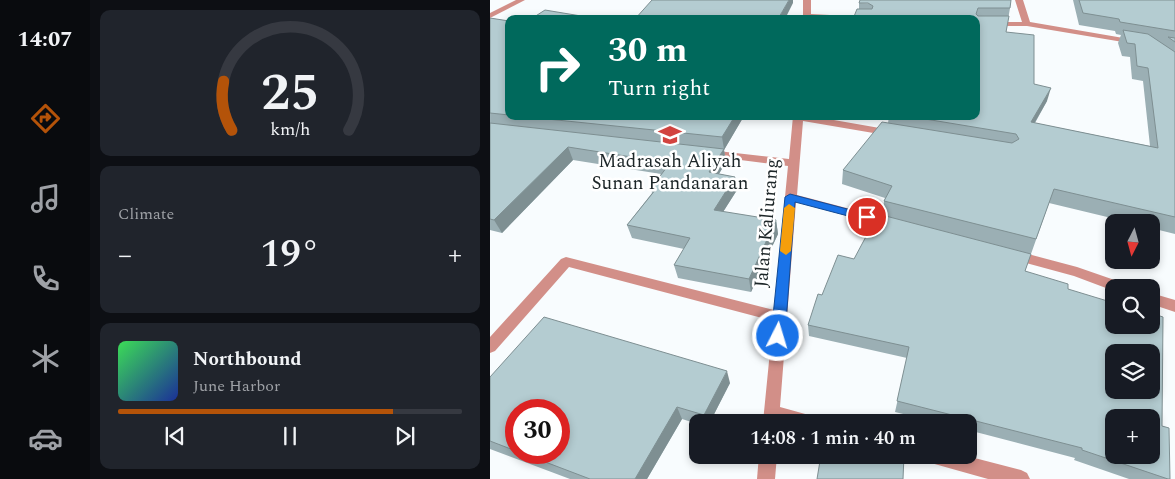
<!DOCTYPE html>
<html lang="en">
<head>
<meta charset="utf-8">
<style>
  :root { --surface:#171b24; --page:#20242c; --text:#f1f3f6; --muted:#9ea1a6; --line:#363941; --accent:#b45309 }
  body { margin:0; font-family:Spectral,serif; background:var(--page); color:var(--text); height:100vh; display:flex; flex-direction:column; font-size:19px; white-space:nowrap }
  * { box-sizing:border-box; margin:0 }
  p { font-size:16px; color:var(--muted) }
  .icon { flex:none; width:28px; height:28px; fill:none; stroke:currentColor; stroke-width:2; stroke-linecap:round; stroke-linejoin:round }
  .map { position:relative; flex:1; overflow:hidden }
  .drawer { display:flex; flex-direction:column; gap:10px; padding:10px; background:#0d0f14; width:400px }
  .drawer>* { flex:none }
  .top-card { position:absolute; left:15px; top:15px; width:475px; height:105px; border-radius:10px; box-shadow:0 2px 8px #0003; background:#00695c; color:#fff; overflow:hidden }
  .needle { width:32px; rotate:186deg }
  .tools { position:absolute; left:615px; top:214px; display:grid; gap:10px }
  .tools a { display:grid; place-items:center; width:55px; height:55px; border-radius:10px; background:var(--surface); box-shadow:0 2px 8px #0003; font-size:25px }
  .speed { position:absolute; left:15px; top:399px; display:flex; gap:10px; font-size:25px; font-weight:700; text-align:center }
  .speed>* { display:grid; place-content:center; width:65px; height:65px; border-radius:50%; background:var(--surface); box-shadow:0 2px 8px #0003; line-height:1 }
  .speed .limit { border:8px solid #d22; background:#fff; color:#111 }
  .pin { position:absolute; display:grid; place-items:center; width:42px; height:42px; color:#fff; margin:-21px; border:2px solid #fff; border-radius:50%; box-shadow:0 1px 5px #0007 }
  .me { position:absolute; width:55px; margin:-28px; rotate:5deg; stroke-linejoin:round; filter:drop-shadow(0 0 4px #0008) }
  .turn { display:flex; align-items:center; gap:18px; height:105px; padding:0 20px; font-size:22px }
  .turn .icon { width:65px; height:65px; stroke-width:2.5 }
  .turn b { display:block; font-size:35px; line-height:42px }
  .big { font-size:38px; font-weight:600; line-height:1.1 }
  .drawer .card { flex:1; display:flex; flex-direction:column; justify-content:center; gap:8px; min-width:0; padding:0 18px; border-radius:10px; background:var(--page) }
  .drawer .dial { align-items:center; gap:0 }
  .dial svg { height:130px; overflow:visible; fill:none; stroke:var(--line); stroke-width:7; stroke-linecap:round; text-anchor:middle }
  .dial text { fill:var(--text); stroke:none }
  .song { display:flex; align-items:center; gap:15px }
  .cover { width:60px; height:60px; border-radius:8px; background:linear-gradient(135deg,hsl(130 70% 55%),hsl(230 70% 35%)) }
  .played { height:5px; border-radius:2px; background:linear-gradient(90deg,var(--accent) 80%,var(--line) 80%) }
  .keys { display:flex; justify-content:space-around; direction:ltr }
  .heat { display:flex; justify-content:space-between; align-items:center; font-size:28px; direction:ltr }
  .trip { position:absolute; left:199px; top:414px; width:288px; height:50px; border-radius:10px; background:var(--surface); box-shadow:0 2px 8px #0003; font-weight:600; line-height:50px; text-align:center }
  main { display:flex; flex:1; min-height:0 }
  .menu { display:flex; flex-direction:column; width:90px; justify-content:space-around; align-items:center; background:#090b0e; color:var(--muted) }
  .menu .icon { width:35px; height:35px }
  .menu .on { color:var(--accent) }
  .menu b { font-size:22px; color:var(--text) }
  .map>svg:first-child { display:block }
</style>
</head>
<body>
<main>
<nav class="menu">
<b>14:07</b>
<svg class="icon on" aria-label="directions" viewBox="0 0 24 24"><path d="M12 3l9 9-9 9-9-9zM9 14v-3h6M13 9l2 2-2 2"/></svg>
<svg class="icon" aria-label="music" viewBox="0 0 24 24"><path d="M9 18V5l10-2v13"/><circle cx="6" cy="18" r="3"/><circle cx="16" cy="16" r="3"/></svg>
<svg class="icon" aria-label="phone" viewBox="0 0 24 24"><path d="M5 4h4l2 5-3 2q2 4 5 5l2-3 5 2v4C11 20 4 13 5 4z"/></svg>
<svg class="icon" aria-label="climate" viewBox="0 0 24 24"><path d="M12 3v18M4 7l16 10M4 17L20 7"/></svg>
<svg class="icon" aria-label="car" viewBox="0 0 24 24"><path d="M5 17H2v-5l4-1 3-4h7l3 4 3 1v5h-3M9 17h6M6 11h13"/><circle cx="7" cy="17" r="2"/><circle cx="17" cy="17" r="2"/></svg>
</nav>
<section class="drawer">
<div class="card dial"><svg viewBox="0 0 100 80">
<path d="M14 69A42 42 0 1 1 86 69"/>
<path d="M14 69A42 42 0 0 1 9 39" stroke="#b45309"/>
<text x="50" y="56" font-size="32" font-weight="700">25</text>
<text x="50" y="72" font-size="11">km/h</text>
</svg></div>
<div class="card"><p>Climate</p>
<div class="heat"><a>−</a><b class="big">19°</b><a>+</a></div>
</div>
<div class="card">
<div class="song"><i class="cover"></i><div><b>Northbound</b><p>June Harbor</p></div></div>
<div class="played"></div>
<div class="keys"><svg class="icon" aria-label="previous" viewBox="0 0 24 24"><path d="M18 5L8 12l10 7zM5 5v14"/></svg><svg class="icon" aria-label="pause" viewBox="0 0 24 24"><path d="M8 5v14M16 5v14"/></svg><svg class="icon" aria-label="next" viewBox="0 0 24 24"><path d="M6 5l10 7-10 7zM19 5v14"/></svg></div>
</div>
</section>
<div class="map">
<svg width="685" height="479" viewBox="0 0 685 479">
  <rect width="100%" height="100%" fill="#f8fcfe"/>
  <g fill="none" stroke-linecap="round" stroke-linejoin="round">
    <!-- minor -->
    <g fill="#d28f88" fill-rule="evenodd">
      <path d="M26 0H35L0 18V13Z"/>
      <path d="M313 0H321V14L377 17 381 19H313Z"/>
      <path d="M525 0H533L540 22 645 40 649 42 645 44 537 26H486V22H532Z"/>
      <path d="M303 116H321L401 130 406 133 401 136 313 121 307 195 406 221 408 224 402 228 306 202 290 407 326 417 328 422H273L283 321 79 267 5 351 0 353V337L71 259 76 257 284 310 298 166 219 156 214 153 219 150 299 159Z"/>
      <path d="M523 250 587 267 636 284 638 288H624V291L584 276 518 258 517 255 518 252Z"/>
      <path d="M661 293 685 300V312L661 304Z"/>
      <path d="M269 455H287L285 479H267Z"/>
      <path d="M432 455H473L531 470 537 473 540 479H498L441 463 435 461Z"/>
    </g>
  </g>
  <!-- wall -->
  <g fill="#9bafb4" fill-rule="evenodd">
    <path d="M583 0H685V234L661 228V222H638L559 203 535 271 578 289 672 426 680 479H639L584 460 585 458 478 430V422H446L405 412 417 358 319 336 318 325 332 295 364 259 393 215 394 201 395 198 352 184 353 170 398 123 399 116H486L369 9V3L520 8 516 32 544 84 557 101 545 123 660 146 653 81 642 79 640 57 632 56 628 43 631 35 626 34 625 31 589 25Z"/>
    <path d="M0 18 19 21V116H254L234 150 236 162 229 174 245 177 247 190 233 212 286 220 288 234 261 292 188 278 184 265 194 249 142 238 137 225 162 193 161 188 171 174 83 160 12 233 0 230Z"/>
    <path d="M0 377 240 383 220 422H208V424L192 419 157 479H80L0 449ZM26 410 69 452H26Z"/>
  </g>
  <!-- shaded-wall -->
  <g fill="#7e8f92">
    <path d="M299 0H303V3L295 19H288Z"/>
    <path d="M561 88 557 101 537 136 541 122Z"/>
    <path d="M245 116H254L234 150 236 162 222 185 219 172 234 149 232 137Z"/>
    <path d="M78 147 83 160 12 233 4 220Z"/>
    <path d="M245 177 247 190 226 223 224 210Z"/>
    <path d="M286 220 288 234 261 292 259 279Z"/>
    <path d="M237 371 240 383 220 422H216L214 415Z"/>
    <path d="M187 407 192 419 157 479H145Z"/>
  </g>
  <!-- building -->
  <g fill="#b4ccd1" stroke="#7e8f92" fill-rule="evenodd">
    <path d="M162 0H299L288 19H145Z"/>
    <path d="M370 0H521L520 8H488L486 14 488 16H519L516 32 544 35V84L561 88 541 122 668 148 658 68 647 66 645 44 637 43 633 30 658 34 685 52V217L564 189 546 239 394 201 402 186 353 170 392 122 522 143 529 139 526 134 417 116H486V19H363L367 9H382L383 6 378 3H369Z"/>
    <path d="M589 0H685V31L630 22 629 19 593 13Z"/>
    <path d="M55 10 109 19H41Z"/>
    <path d="M0 18 19 21V115L0 113Z"/>
    <path d="M678 37 685 38V42Z"/>
    <path d="M28 116H245L232 137Z"/>
    <path d="M0 123 234 149 219 172 245 177 224 210 286 220 259 279 184 265 200 238 137 225 166 189 161 188 180 163 78 147 4 220 0 219Z"/>
    <path d="M388 214 541 254 535 271 578 284V289L624 303V325H661V313L673 317 672 426 679 428 680 479H678L592 450V448L407 401 419 347 318 325 328 294 332 295 348 255 364 259ZM624 352H661V390H624ZM624 418H661V455H624Z"/>
    <path d="M54 317 237 371 214 415 187 407 145 479H100L29 452H69V410H26V451L0 441V377Z"/>
    <path d="M331 455H414L413 479H327Z"/>
  </g>
  <!-- route -->
  <path fill="#1a73e8" stroke="#114b97" d="M300 194 380 215 382 217 377 221 305 202 295 336 293 340 288 341 283 340 281 336 295 197Z"/>
  <!-- slow -->
  <path fill="#f59e0b" d="M299 204 305 208 301 251 296 255 290 251 294 208Z"/>
  <!-- icons -->
  <defs>
    <symbol id="school-bare" viewBox="-9 -9 18 18"><path d="M0-5L7-2L0 1L-7-2ZM-4 1L0 2.5L4 1V4Q0 6-4 4Z" fill="#d2433f" stroke="#fff" stroke-width="2.5" paint-order="stroke"/></symbol>
  </defs>
  <g fill-rule="evenodd">
    <use href="#school-bare" x="164" y="119" width="32" height="32"/>
  </g>
  <g text-anchor="middle" dominant-baseline="central" stroke-width="5" stroke-linejoin="round" paint-order="stroke">
    <!-- poi labels -->
    <g font-size="19" fill="#1d2628" stroke="#fff">
      <text x="180" y="161">Madrasah Aliyah<tspan x="180" dy="22">Sunan Pandanaran</tspan></text>
    </g>
    <!-- street labels -->
    <g font-size="19" fill="#1d2628" stroke="#fff">
      <text transform="translate(277 223) rotate(-85)">Jalan Kaliurang</text>
    </g>
  </g>
</svg>
<div class="tools">
<a><svg class="needle" viewBox="-14 -14 28 28"><path d="M0-13l5 13h-10z" fill="#e53935"/><path d="M0 13l5-13h-10z" fill="#9ea1a6"/></svg></a>
<a><svg class="icon" aria-label="search" viewBox="0 0 24 24"><circle cx="10" cy="10" r="6"/><path d="M15 15l6 6"/></svg></a>
<a><svg class="icon" aria-label="layers" viewBox="0 0 24 24"><path d="M12 4l9 5-9 5-9-5zM3 14l9 5 9-5"/></svg></a>
<a>+</a>
</div>
<div class="speed"><div class="limit">30</div></div>
<div class="pin" style="left:377px;top:217px;background:#d93025"><svg class="icon" aria-label="arrive" viewBox="0 0 24 24"><path d="M6 21V4h12l-3 4 3 4H6"/></svg></div>
<svg class="me" style="left:288px;top:336px" viewBox="-20 -20 40 40"><circle r="17" fill="#1a73e8" stroke="#fff" stroke-width="3"/><path d="M0-11L8 9 0 5-8 9z" fill="#fff"/></svg>
<div class="trip">14:08 · 1 min · 40 m</div>
<div class="top-card">
<div class="turn"><svg class="icon" aria-label="right" viewBox="0 0 24 24"><path d="M7 20v-9h11M14 6l5 5-5 5"/></svg><div><b>30 m</b>Turn right</div></div>
</div>
</div>
</main>
</body>
</html>
